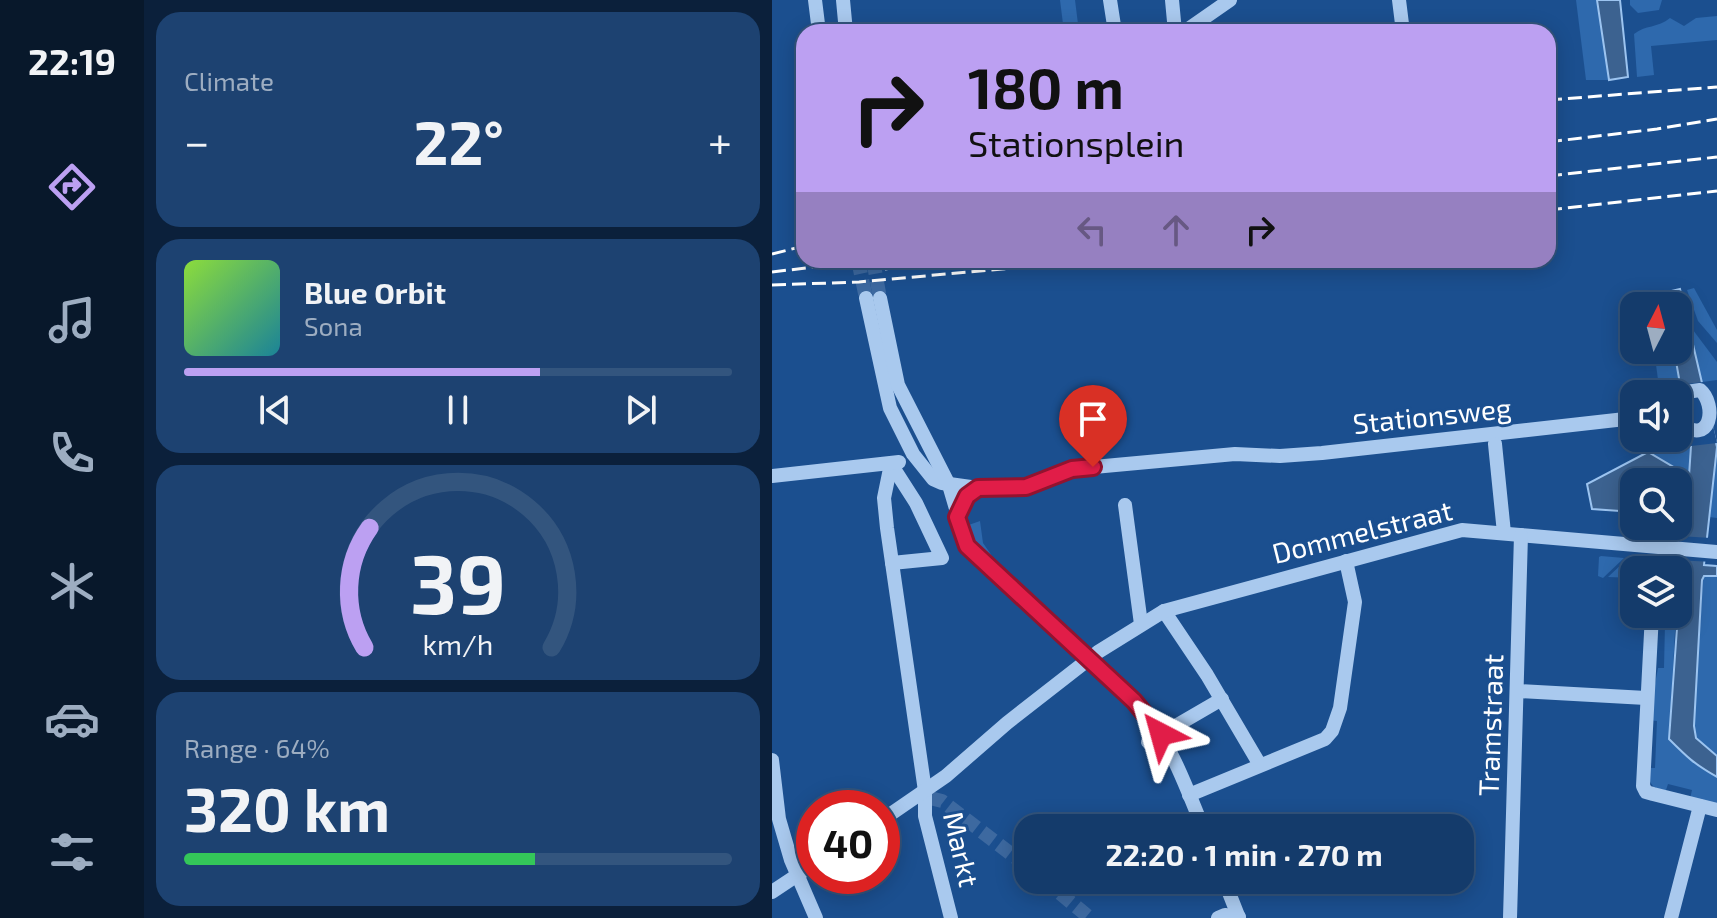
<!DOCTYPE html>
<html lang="en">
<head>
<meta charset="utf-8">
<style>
  :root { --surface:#143b6b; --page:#1d4271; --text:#f1f3f6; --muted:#9dadc1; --line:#33557e; --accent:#bca0f2 }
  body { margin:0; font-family:"Exo 2",sans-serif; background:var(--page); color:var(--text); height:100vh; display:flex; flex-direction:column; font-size:30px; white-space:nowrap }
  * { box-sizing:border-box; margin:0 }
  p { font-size:26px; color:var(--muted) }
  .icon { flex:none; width:44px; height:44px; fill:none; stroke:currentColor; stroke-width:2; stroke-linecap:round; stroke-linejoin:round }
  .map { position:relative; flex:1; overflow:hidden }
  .side { display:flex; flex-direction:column; gap:12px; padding:12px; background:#0b203b; width:628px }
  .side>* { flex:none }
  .hud { position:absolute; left:24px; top:24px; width:760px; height:244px; border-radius:24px; box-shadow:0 4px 20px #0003,0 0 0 2px var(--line); background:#bca0f2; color:#111; overflow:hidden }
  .needle { width:52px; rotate:6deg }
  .tools { position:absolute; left:848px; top:292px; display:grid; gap:16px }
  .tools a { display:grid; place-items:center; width:72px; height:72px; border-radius:16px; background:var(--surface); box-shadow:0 4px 20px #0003,0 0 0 2px var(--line); font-size:40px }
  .speed { position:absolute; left:24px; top:790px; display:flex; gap:16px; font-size:40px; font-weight:700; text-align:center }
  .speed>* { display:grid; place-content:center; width:104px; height:104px; border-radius:50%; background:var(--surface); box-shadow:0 4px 20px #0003,0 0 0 2px var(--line); line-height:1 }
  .speed .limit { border:12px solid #d22; background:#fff; color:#111 }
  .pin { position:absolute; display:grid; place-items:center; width:68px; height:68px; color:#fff; margin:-82px -34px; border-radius:50% 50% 50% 0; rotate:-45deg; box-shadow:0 0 8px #0007 }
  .pin .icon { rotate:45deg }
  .me { position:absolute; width:88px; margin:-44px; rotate:321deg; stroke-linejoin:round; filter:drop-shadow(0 0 6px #0008) }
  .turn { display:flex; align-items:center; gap:28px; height:168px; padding:0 40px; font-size:36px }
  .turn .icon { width:104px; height:104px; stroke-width:2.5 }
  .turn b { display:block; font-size:56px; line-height:68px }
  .lanes { display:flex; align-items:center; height:76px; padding:0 40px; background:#0003; justify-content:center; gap:40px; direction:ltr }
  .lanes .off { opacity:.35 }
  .big { font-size:60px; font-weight:700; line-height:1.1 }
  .side .tile { flex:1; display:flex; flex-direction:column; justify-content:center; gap:12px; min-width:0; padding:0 28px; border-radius:24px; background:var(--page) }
  .side .dial { align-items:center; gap:0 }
  .dial svg { height:208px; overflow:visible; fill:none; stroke:var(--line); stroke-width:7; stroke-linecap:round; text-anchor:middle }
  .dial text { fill:var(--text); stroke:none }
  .song { display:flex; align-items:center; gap:24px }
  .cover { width:96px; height:96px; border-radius:12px; background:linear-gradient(135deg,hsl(90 70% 55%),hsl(190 70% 35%)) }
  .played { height:8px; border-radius:4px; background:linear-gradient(90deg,var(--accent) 65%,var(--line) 65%) }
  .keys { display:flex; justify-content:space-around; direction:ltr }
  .heat { display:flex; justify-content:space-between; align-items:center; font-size:44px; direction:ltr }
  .charge { height:12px; border-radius:6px; background:linear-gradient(90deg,#34c759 64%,var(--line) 0) }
  .trip { position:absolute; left:242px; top:814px; width:460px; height:80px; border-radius:24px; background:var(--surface); box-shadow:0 4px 20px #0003,0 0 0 2px var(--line); font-weight:700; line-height:80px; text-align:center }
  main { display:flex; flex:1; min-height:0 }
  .tabs { display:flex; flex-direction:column; width:144px; justify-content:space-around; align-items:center; background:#08182b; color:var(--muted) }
  .tabs .icon { width:56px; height:56px }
  .tabs .on { color:var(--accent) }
  .tabs b { font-size:36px; color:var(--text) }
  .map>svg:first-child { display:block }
</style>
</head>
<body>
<main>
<nav class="tabs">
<b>22:19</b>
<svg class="icon on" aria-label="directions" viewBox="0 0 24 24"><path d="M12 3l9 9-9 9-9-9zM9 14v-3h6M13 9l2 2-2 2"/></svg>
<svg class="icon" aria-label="music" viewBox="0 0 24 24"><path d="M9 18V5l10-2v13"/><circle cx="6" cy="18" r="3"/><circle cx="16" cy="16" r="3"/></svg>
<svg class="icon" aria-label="phone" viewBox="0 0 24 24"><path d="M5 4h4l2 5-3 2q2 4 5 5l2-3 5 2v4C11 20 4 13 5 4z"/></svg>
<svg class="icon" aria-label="climate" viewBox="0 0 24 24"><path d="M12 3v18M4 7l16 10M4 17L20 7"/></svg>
<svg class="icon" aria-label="car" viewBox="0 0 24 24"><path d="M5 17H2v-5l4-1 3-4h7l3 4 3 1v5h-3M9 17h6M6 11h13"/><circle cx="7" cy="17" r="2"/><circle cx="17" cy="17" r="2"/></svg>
<svg class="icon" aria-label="filters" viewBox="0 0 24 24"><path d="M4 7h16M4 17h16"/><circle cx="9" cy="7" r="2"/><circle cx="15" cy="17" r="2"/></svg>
</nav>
<section class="side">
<div class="tile"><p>Climate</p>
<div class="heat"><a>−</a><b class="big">22°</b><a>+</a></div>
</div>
<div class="tile">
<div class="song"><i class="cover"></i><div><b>Blue Orbit</b><p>Sona</p></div></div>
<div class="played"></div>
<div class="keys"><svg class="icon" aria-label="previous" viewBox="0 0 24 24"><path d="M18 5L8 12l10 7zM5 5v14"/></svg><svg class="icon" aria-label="pause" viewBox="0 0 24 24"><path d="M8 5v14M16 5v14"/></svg><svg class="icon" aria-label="next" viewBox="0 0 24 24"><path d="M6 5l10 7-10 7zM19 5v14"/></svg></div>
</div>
<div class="tile dial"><svg viewBox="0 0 100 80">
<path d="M14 69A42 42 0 1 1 86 69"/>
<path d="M14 69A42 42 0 0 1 16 23" stroke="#bca0f2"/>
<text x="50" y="56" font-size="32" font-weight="700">39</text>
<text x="50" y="72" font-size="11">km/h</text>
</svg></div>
<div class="tile"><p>Range · 64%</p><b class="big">320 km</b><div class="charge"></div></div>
</section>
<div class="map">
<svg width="945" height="918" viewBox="0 0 945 918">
  <rect width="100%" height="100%" fill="#1b4f8f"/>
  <!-- green -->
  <g fill="#2e69ad">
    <path d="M288 0H303L307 32H292Z"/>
    <path d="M804 0H825L837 80H814Z"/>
    <path d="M858 0H890L887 10 866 13 858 5Z"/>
    <path d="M945 16V40L879 46 882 75 865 77 862 34C873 25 886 28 898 18L912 26 924 18Z"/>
    <path d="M922 288 945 330V343L926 321 915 290Z"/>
    <path d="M882 292 891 293 894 306H867L876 294Z"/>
    <path d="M915 322 945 362V380L930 382Z"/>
    <path d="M882 350H902L909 383 887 387Z"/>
    <path d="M868 438H899L910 444V448L919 446 917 477 876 452 870 454Z"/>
    <path d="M945 457V518L937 517 941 473Z"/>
    <path d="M916 483 907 534H904L907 516 906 486Z"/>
    <path d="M208 521 211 543 220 556 217 560 205 549 191 527Z"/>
    <path d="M827 557 829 556 852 558 831 578 826 576Z"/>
    <path d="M883 558 907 562 906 573V570H881Z"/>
    <path d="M852 562H860L864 570H862V578L836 577Z"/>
    <path d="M931 575 945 576V756L924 738 922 726Z"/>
    <path d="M882 614H904L897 739 911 753 945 777V807L918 799 920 790 896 784 893 793 888 796 876 779V768H883L885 721 876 720 886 668H892L893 623 882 622Z"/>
  </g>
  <!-- water -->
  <g fill="#3c6290" stroke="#9cc4f0" stroke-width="2">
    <path d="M825 0H848L856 77 837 80Z"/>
    <path d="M908 289 945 447 932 565 945 566V576H932L930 580 922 726 924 738 945 756V777C921 763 916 758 897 739L906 614 907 534 916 484 906 486V482H862V512L820 509 815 484 876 452 917 476 919 446 902 350H906V306H894L891 293Z"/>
  </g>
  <!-- pier -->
  <g fill="#1b4f8f">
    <path d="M931 382 945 443 919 446 906 385Z"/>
    <path d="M907 536 939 538 937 561 941 562 904 560Z"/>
  </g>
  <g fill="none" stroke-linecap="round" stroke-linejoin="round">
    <!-- minor-tunnel -->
    <g stroke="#3d69a0" stroke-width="14" stroke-dasharray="14 7" stroke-linecap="butt">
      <path d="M86 260 94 298"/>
      <path d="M101 260 108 298"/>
      <path d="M158 798 170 801 256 867"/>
      <path d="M272 880 318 918"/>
    </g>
    <!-- minor -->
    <g stroke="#a9c9ee" stroke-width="14">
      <path d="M43 0 47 32"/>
      <path d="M71 0 74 32"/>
      <path d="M338 0 343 32"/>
      <path d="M400 0 403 32"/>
      <path d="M627 0 631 32"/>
      <path d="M412 32 458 0"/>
      <path d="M94 298 118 408 141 454 161 479 170 483 206 488 254 487 300 469 463 454 508 456 550 453 862 418"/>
      <path d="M108 298 126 385 177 485 195 546 372 712C400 746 414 787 431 828"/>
      <path d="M906 401 914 392 928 390C945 404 940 449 906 422"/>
      <path d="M723 444 732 533"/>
      <path d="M119 464 112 498 115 528 153 791V816L179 918"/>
      <path d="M119 464 144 503 170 558 120 563"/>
      <path d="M0 476 127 462"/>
      <path d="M353 505 369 624"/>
      <path d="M392 611 435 675 488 765"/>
      <path d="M880 614 871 786 874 792 881 794 945 810"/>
      <path d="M746 691 874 698"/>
      <path d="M376 742 450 699"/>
      <path d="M0 760 7 819 19 860 44 918"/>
      <path d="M417 795 553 739 560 731 568 708 583 602 574 561"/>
      <path d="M110 820 174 776 235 723 326 652 392 611 690 530 945 552"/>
      <path d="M452 880 467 918"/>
      <path d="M0 892 42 864"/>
      <path d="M446 918 453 915 467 917"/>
      <path d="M738 918 749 535"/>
      <path d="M899 918 928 806"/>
    </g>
    <!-- rail -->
    <g stroke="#fff" stroke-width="3" stroke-dasharray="14 6" stroke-linecap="butt">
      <path d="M776 100 945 87"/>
      <path d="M776 142 885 129 945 119"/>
      <path d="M776 176 945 157"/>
      <path d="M776 210 945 191"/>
      <path d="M0 254 32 246"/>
      <path d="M113 269 169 260"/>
      <path d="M0 272 101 260"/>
      <path d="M0 285 87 282 328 260"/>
    </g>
  </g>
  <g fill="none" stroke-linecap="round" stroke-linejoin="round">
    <defs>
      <path id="route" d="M321 467 300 469 254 487 206 488 195 496 185 517 195 546 362 701 389 734"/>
    </defs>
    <!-- route casing -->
    <use href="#route" stroke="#92132f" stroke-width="20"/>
    <!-- route -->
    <use href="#route" stroke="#e11d48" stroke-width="14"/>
  </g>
  <g text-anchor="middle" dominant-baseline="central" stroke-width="6" stroke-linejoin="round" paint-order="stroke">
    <!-- street labels -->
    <g font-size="28" fill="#fff" stroke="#1b4f8f">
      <text transform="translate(660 415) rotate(-6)">Stationsweg</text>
      <text transform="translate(590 531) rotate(-14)">Dommelstraat</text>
      <text transform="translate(718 725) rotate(-88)">Tramstraat</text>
      <text transform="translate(190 849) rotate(77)">Markt</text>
    </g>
  </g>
</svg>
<div class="tools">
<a><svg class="needle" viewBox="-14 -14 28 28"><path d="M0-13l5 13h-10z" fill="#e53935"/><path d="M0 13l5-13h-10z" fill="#9dadc1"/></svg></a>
<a><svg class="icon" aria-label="sound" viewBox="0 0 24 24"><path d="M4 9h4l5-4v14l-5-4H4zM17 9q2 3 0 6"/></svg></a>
<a><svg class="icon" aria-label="search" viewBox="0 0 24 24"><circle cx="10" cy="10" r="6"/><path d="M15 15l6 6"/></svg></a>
<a><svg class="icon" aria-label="layers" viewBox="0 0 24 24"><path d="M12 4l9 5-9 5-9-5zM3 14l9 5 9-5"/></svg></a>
</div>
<div class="speed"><div class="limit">40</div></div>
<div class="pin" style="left:321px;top:467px;background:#d93025"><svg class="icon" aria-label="arrive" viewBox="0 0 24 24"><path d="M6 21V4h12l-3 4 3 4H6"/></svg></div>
<svg class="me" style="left:389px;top:734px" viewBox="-20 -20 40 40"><path d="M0-17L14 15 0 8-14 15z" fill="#e11d48" stroke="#fff" stroke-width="4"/></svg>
<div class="trip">22:20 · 1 min · 270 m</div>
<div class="hud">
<div class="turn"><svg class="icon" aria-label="right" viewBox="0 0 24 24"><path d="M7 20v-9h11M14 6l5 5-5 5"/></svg><div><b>180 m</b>Stationsplein</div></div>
<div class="lanes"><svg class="icon off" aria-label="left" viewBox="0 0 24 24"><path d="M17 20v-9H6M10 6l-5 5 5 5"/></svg><svg class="icon off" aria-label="ahead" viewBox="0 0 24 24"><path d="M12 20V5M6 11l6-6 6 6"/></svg><svg class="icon" aria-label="right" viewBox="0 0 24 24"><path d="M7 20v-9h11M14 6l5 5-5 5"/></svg></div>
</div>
</div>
</main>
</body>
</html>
